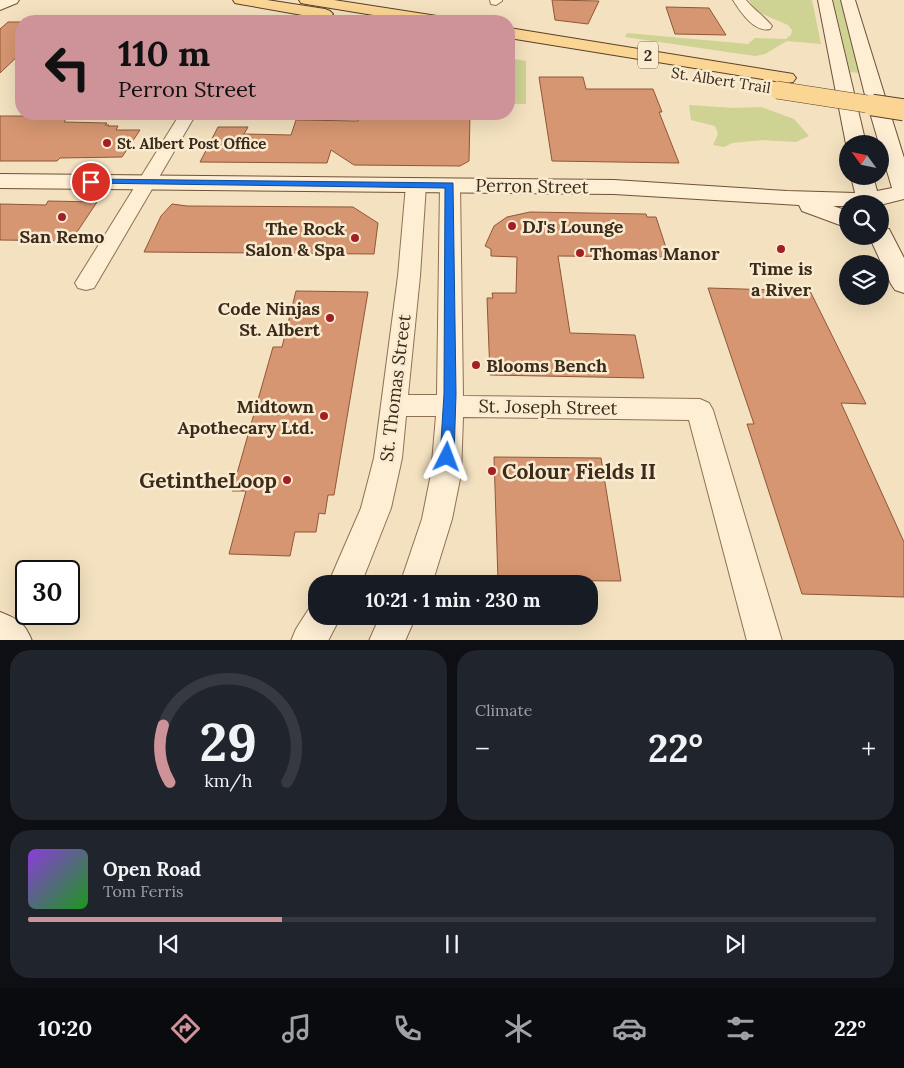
<!DOCTYPE html>
<html lang="en">
<head>
<meta charset="utf-8">
<style>
  :root { --surface:#171b24; --page:#20242c; --text:#f1f3f6; --muted:#9ea1a6; --line:#363941; --accent:#ce9398 }
  body { margin:0; font-family:Lora,serif; background:var(--page); color:var(--text); height:100vh; display:flex; flex-direction:column; font-size:19px; white-space:nowrap }
  * { box-sizing:border-box; margin:0 }
  p { font-size:16px; color:var(--muted) }
  .icon { flex:none; width:28px; height:28px; fill:none; stroke:currentColor; stroke-width:2; stroke-linecap:round; stroke-linejoin:round }
  .map { position:relative; height:640px; overflow:hidden }
  .panel { display:flex; flex-direction:column; gap:10px; padding:10px; background:#0d0f14; flex:1 }
  .panel>* { flex:none }
  .guide { position:absolute; left:15px; top:15px; width:500px; height:105px; border-radius:20px; box-shadow:0 5px 20px #0002; background:#ce9398; color:#111; overflow:hidden }
  .needle { width:32px; rotate:303deg }
  .tools { position:absolute; left:839px; top:135px; display:grid; gap:10px }
  .tools a { display:grid; place-items:center; width:50px; height:50px; border-radius:50%; background:var(--surface); box-shadow:0 5px 20px #0002; font-size:25px }
  .speed { position:absolute; left:15px; top:560px; display:flex; gap:10px; font-size:25px; font-weight:700; text-align:center }
  .speed>* { display:grid; place-content:center; width:65px; height:65px; border-radius:50%; background:var(--surface); box-shadow:0 5px 20px #0002; line-height:1 }
  .speed .limit { border:2px solid #111; border-radius:8px; background:#fff; color:#111 }
  .pin { position:absolute; display:grid; place-items:center; width:42px; height:42px; color:#fff; margin:-21px; border:2px solid #fff; border-radius:50%; box-shadow:0 1px 5px #0007 }
  .me { position:absolute; width:55px; margin:-28px; rotate:3deg; stroke-linejoin:round; filter:drop-shadow(0 0 4px #0008) }
  .turn { display:flex; align-items:center; gap:18px; height:105px; padding:0 20px; font-size:22px }
  .turn .icon { width:65px; height:65px; stroke-width:2.5 }
  .turn b { display:block; font-size:35px; line-height:42px }
  .big { font-size:38px; font-weight:700; line-height:1.1 }
  .panel .tile { flex:1; display:flex; flex-direction:column; justify-content:center; gap:8px; min-width:0; padding:0 18px; border-radius:20px; background:var(--page) }
  .panel .dial { align-items:center; gap:0 }
  .dial svg { height:130px; overflow:visible; fill:none; stroke:var(--line); stroke-width:7; stroke-linecap:round; text-anchor:middle }
  .dial text { fill:var(--text); stroke:none }
  .song { display:flex; align-items:center; gap:15px }
  .cover { width:60px; height:60px; border-radius:8px; background:linear-gradient(135deg,hsl(270 70% 55%),hsl(120 70% 35%)) }
  .played { height:5px; border-radius:2px; background:linear-gradient(90deg,var(--accent) 30%,var(--line) 30%) }
  .keys { display:flex; justify-content:space-around; direction:ltr }
  .heat { display:flex; justify-content:space-between; align-items:center; font-size:28px; direction:ltr }
  .panel .tiles { flex:1; display:grid; gap:10px; grid-template-columns:1fr 1fr }
  .tile:last-child { grid-column:span 2 }
  .trip { position:absolute; left:308px; top:575px; width:290px; height:50px; border-radius:20px; background:var(--surface); box-shadow:0 5px 20px #0002; font-weight:700; line-height:50px; text-align:center }
  .menu { display:flex; height:80px; justify-content:space-around; align-items:center; background:#090b0e; color:var(--muted) }
  .menu .icon { width:35px; height:35px }
  .menu .selected { color:var(--accent) }
  .menu b { font-size:22px; color:var(--text) }
  .map>svg:first-child { display:block }
</style>
</head>
<body>
<div class="map">
<svg width="904" height="641" viewBox="0 0 904 641">
  <rect width="100%" height="100%" fill="#f3e1bf"/>
  <!-- green -->
  <g fill="#ced292">
    <path d="M749 0H812L821 44 787 41 765 54 755 56 625 37 627 33 748 44 755 38 786 39 791 35 792 30 788 25 756 11Z"/>
    <path d="M833 0H841L860 73 850 72Z"/>
    <path d="M509 58 526 61V104H509Z"/>
    <path d="M689 105 733 108 761 107 794 119 809 136 796 142 762 140 732 143 724 147 713 145 718 134 715 126 691 120Z"/>
  </g>
  <!-- building -->
  <g fill="#d69671" stroke="#905738">
    <path d="M552 0 599 1 588 24 555 20Z"/>
    <path d="M666 7 709 8 726 35 675 34Z"/>
    <path d="M8 22H21V53L0 73V29Z"/>
    <path d="M539 77H583L586 89H653L662 112H659L679 163 552 161Z"/>
    <path d="M359 114H470L469 161 460 166 354 165 331 150 327 163 200 162 218 127H248L244 134 291 135 296 120 358 121Z"/>
    <path d="M0 116H68L64 122 107 123 105 125H109L108 126H118L116 130H140L122 157 60 158 57 161H0Z"/>
    <path d="M48 201 97 202 71 241 0 240V204L46 205Z"/>
    <path d="M172 204 187 206 353 207 378 223 374 254 144 252 161 216Z"/>
    <path d="M530 212 646 214 647 217H656L669 257 558 256 570 333 635 335 644 378 490 375 487 298H493L492 293H516L517 257 491 256V249L485 246 494 226 507 217Z"/>
    <path d="M708 288 810 291 866 404 841 403 904 542V597L802 594 747 424H754Z"/>
    <path d="M296 291 368 292 334 495H328L325 514 319 513 316 532H295L290 556 229 554 246 491H232L273 347H282Z"/>
    <path d="M494 457 601 458 621 581 498 580Z"/>
  </g>
  <g fill="none" stroke-linecap="round" stroke-linejoin="round">
    <defs>
      <g id="street">
        <path d="M490 0H502V1L496 5 491 4Z"/>
        <path d="M733 0H746C754 10 764 16 772 26L770 29C754 33 740 11 733 0Z"/>
        <path d="M180 114H196L94 288 86 290 78 288 75 283Z"/>
        <path d="M416 179 423 181 426 185 420 276 408 395H437L440 185 443 181 450 179 457 181 460 185 463 396 700 399 709 403 713 410 782 641H747L689 420 463 417 461 474 452 519 432 584H400L422 519 431 474 436 416H406L402 458 391 508 361 584H328L361 508 374 458 398 276 406 185 409 181Z"/>
        <path d="M316 602V616H341L328 641H291L296 629 312 604Z"/>
        <path d="M380 616H416L405 641H369Z"/>
      </g>
      <g id="secondary">
        <path d="M0 0H19L17 3 0 10Z"/>
        <path d="M818 0H832L866 144H848V147L846 144Z"/>
        <path d="M841 0H855L904 158V199L880 205 848 204V206H833L848 211V228L802 211 799 205 614 194 0 188V174L614 180 787 191 855 193 851 176H873L877 191 892 188 866 99Z"/>
        <path d="M880 227 889 229 904 258V293L895 290 891 284 869 236H880Z"/>
        <path d="M0 612C18 619 25 623 32 641H0Z"/>
      </g>
      <g id="primary">
        <path d="M233 0H267L325 9 330 11 333 14 330 17 325 19 240 4 235 3Z"/>
        <path d="M299 0H334L437 16 443 18 445 21H410L306 4 301 3Z"/>
        <path d="M509 28 787 73 793 74 796 78 793 82 787 83 509 38Z"/>
      </g>
    </defs>
    <!-- street casing -->
    <use href="#street" stroke="#8e7155" stroke-width="2"/>
    <!-- secondary casing -->
    <use href="#secondary" stroke="#705239" stroke-width="2"/>
    <!-- primary casing -->
    <use href="#primary" stroke="#5b3f2a" stroke-width="2"/>
    <!-- street -->
    <use href="#street" fill="#fdeed4" fill-rule="evenodd"/>
    <!-- secondary -->
    <use href="#secondary" fill="#fdeed4" fill-rule="evenodd"/>
    <!-- primary -->
    <use href="#primary" fill="#fbd593" fill-rule="evenodd"/>
    <defs>
      <path id="primary-bridge-far1" d="M777 90 880 106"/>
      <path id="primary-bridge" d="M872 105 904 110"/>
    </defs>
    <!-- primary-bridge-far1 casing -->
    <use href="#primary-bridge-far1" stroke="#5b3f2a" stroke-width="18" stroke-linecap="butt"/>
    <!-- primary-bridge casing -->
    <use href="#primary-bridge" stroke="#5b3f2a" stroke-width="23" stroke-linecap="butt"/>
    <!-- primary-bridge-far1 -->
    <use href="#primary-bridge-far1" stroke="#fbd593" stroke-width="17"/>
    <!-- primary-bridge -->
    <use href="#primary-bridge" stroke="#fbd593" stroke-width="21"/>
  </g>
  <!-- route -->
  <path fill="#1a73e8" stroke="#114b97" d="M91 179 453 183 456 394 454 457 452 461 447 463 442 461 440 457 444 394 445 188 88 183V180Z"/>
  <!-- markers -->
  <g fill="#a41e25" stroke="#f9ebd0" stroke-width="2">
    <circle cx="107" cy="143" r="5"/>
    <circle cx="62" cy="217" r="5"/>
    <circle cx="512" cy="226" r="5"/>
    <circle cx="355" cy="238" r="5"/>
    <circle cx="781" cy="249" r="5"/>
    <circle cx="580" cy="253" r="5"/>
    <circle cx="330" cy="318" r="5"/>
    <circle cx="476" cy="365" r="5"/>
    <circle cx="324" cy="416" r="5"/>
    <circle cx="492" cy="471" r="5"/>
    <circle cx="287" cy="480" r="5"/>
  </g>
  <g text-anchor="middle" dominant-baseline="central" stroke-width="5" stroke-linejoin="round" paint-order="stroke">
    <!-- far-street labels -->
    <g font-size="15" fill="#3c2a1b" stroke="#f9ebd0">
      <text transform="translate(721 80) rotate(9)">St. Albert Trail</text>
    </g>
    <!-- far-poi labels -->
    <g font-size="15" font-weight="bold" fill="#3c2a1b" stroke="#f9ebd0" text-anchor="start">
      <text x="117" y="143">St. Albert Post Office</text>
    </g>
    <!-- shield labels -->
    <rect fill="#f9ebd0" stroke="#756451" stroke-width="1" x="638" y="41.5" width="20" height="27" rx="4"/>
    <g font-size="16" font-weight="bold" fill="#3c2a1b">
      <text x="648" y="55">2</text>
    </g>
    <!-- street labels -->
    <g font-size="18" fill="#3c2a1b" stroke="#f9ebd0">
      <text transform="translate(532 186) rotate(1)">Perron Street</text>
      <text transform="translate(395 388) rotate(-83)">St. Thomas Street</text>
      <text transform="translate(548 407) rotate(1)">St. Joseph Street</text>
    </g>
    <!-- poi labels -->
    <g font-size="18" font-weight="bold" fill="#3c2a1b" stroke="#f9ebd0" text-anchor="start">
      <text x="522" y="226">DJ's Lounge</text>
      <text x="345" y="228" text-anchor="end">The Rock<tspan x="345" dy="21">Salon &amp; Spa</tspan></text>
      <text x="62" y="236" text-anchor="middle">San Remo</text>
      <text x="590" y="253">Thomas Manor</text>
      <text x="781" y="268" text-anchor="middle">Time is<tspan x="781" dy="21">a River</tspan></text>
      <text x="320" y="308" text-anchor="end">Code Ninjas<tspan x="320" dy="21">St. Albert</tspan></text>
      <text x="486" y="365">Blooms Bench</text>
      <text x="314" y="406" text-anchor="end">Midtown<tspan x="314" dy="21">Apothecary Ltd.</tspan></text>
    </g>
    <!-- near-poi labels -->
    <g font-size="21" font-weight="bold" fill="#3c2a1b" stroke="#f9ebd0" text-anchor="start">
      <text x="502" y="471">Colour Fields II</text>
      <text x="277" y="480" text-anchor="end">GetintheLoop</text>
    </g>
  </g>
</svg>
<div class="tools">
<a><svg class="needle" viewBox="-14 -14 28 28"><path d="M0-13l5 13h-10z" fill="#e53935"/><path d="M0 13l5-13h-10z" fill="#9ea1a6"/></svg></a>
<a><svg class="icon" aria-label="search" viewBox="0 0 24 24"><circle cx="10" cy="10" r="6"/><path d="M15 15l6 6"/></svg></a>
<a><svg class="icon" aria-label="layers" viewBox="0 0 24 24"><path d="M12 4l9 5-9 5-9-5zM3 14l9 5 9-5"/></svg></a>
</div>
<div class="speed"><div class="limit">30</div></div>
<div class="pin" style="left:91px;top:182px;background:#d93025"><svg class="icon" aria-label="arrive" viewBox="0 0 24 24"><path d="M6 21V4h12l-3 4 3 4H6"/></svg></div>
<svg class="me" style="left:447px;top:457px" viewBox="-20 -20 40 40"><path d="M0-17L14 15 0 8-14 15z" fill="#1a73e8" stroke="#fff" stroke-width="4"/></svg>
<div class="trip">10:21 · 1 min · 230 m</div>
<div class="guide">
<div class="turn"><svg class="icon" aria-label="left" viewBox="0 0 24 24"><path d="M17 20v-9H6M10 6l-5 5 5 5"/></svg><div><b>110 m</b>Perron Street</div></div>
</div>
</div>
<section class="panel">
<div class="tiles">
<div class="tile dial"><svg viewBox="0 0 100 80">
<path d="M14 69A42 42 0 1 1 86 69"/>
<path d="M14 69A42 42 0 0 1 10 34" stroke="#ce9398"/>
<text x="50" y="56" font-size="32" font-weight="700">29</text>
<text x="50" y="72" font-size="11">km/h</text>
</svg></div>
<div class="tile"><p>Climate</p>
<div class="heat"><a>−</a><b class="big">22°</b><a>+</a></div>
</div>
<div class="tile">
<div class="song"><i class="cover"></i><div><b>Open Road</b><p>Tom Ferris</p></div></div>
<div class="played"></div>
<div class="keys"><svg class="icon" aria-label="previous" viewBox="0 0 24 24"><path d="M18 5L8 12l10 7zM5 5v14"/></svg><svg class="icon" aria-label="pause" viewBox="0 0 24 24"><path d="M8 5v14M16 5v14"/></svg><svg class="icon" aria-label="next" viewBox="0 0 24 24"><path d="M6 5l10 7-10 7zM19 5v14"/></svg></div>
</div>
</div>
</section>
<nav class="menu">
<b>10:20</b>
<svg class="icon selected" aria-label="directions" viewBox="0 0 24 24"><path d="M12 3l9 9-9 9-9-9zM9 14v-3h6M13 9l2 2-2 2"/></svg>
<svg class="icon" aria-label="music" viewBox="0 0 24 24"><path d="M9 18V5l10-2v13"/><circle cx="6" cy="18" r="3"/><circle cx="16" cy="16" r="3"/></svg>
<svg class="icon" aria-label="phone" viewBox="0 0 24 24"><path d="M5 4h4l2 5-3 2q2 4 5 5l2-3 5 2v4C11 20 4 13 5 4z"/></svg>
<svg class="icon" aria-label="climate" viewBox="0 0 24 24"><path d="M12 3v18M4 7l16 10M4 17L20 7"/></svg>
<svg class="icon" aria-label="car" viewBox="0 0 24 24"><path d="M5 17H2v-5l4-1 3-4h7l3 4 3 1v5h-3M9 17h6M6 11h13"/><circle cx="7" cy="17" r="2"/><circle cx="17" cy="17" r="2"/></svg>
<svg class="icon" aria-label="filters" viewBox="0 0 24 24"><path d="M4 7h16M4 17h16"/><circle cx="9" cy="7" r="2"/><circle cx="15" cy="17" r="2"/></svg>
<b>22°</b>
</nav>
</body>
</html>
